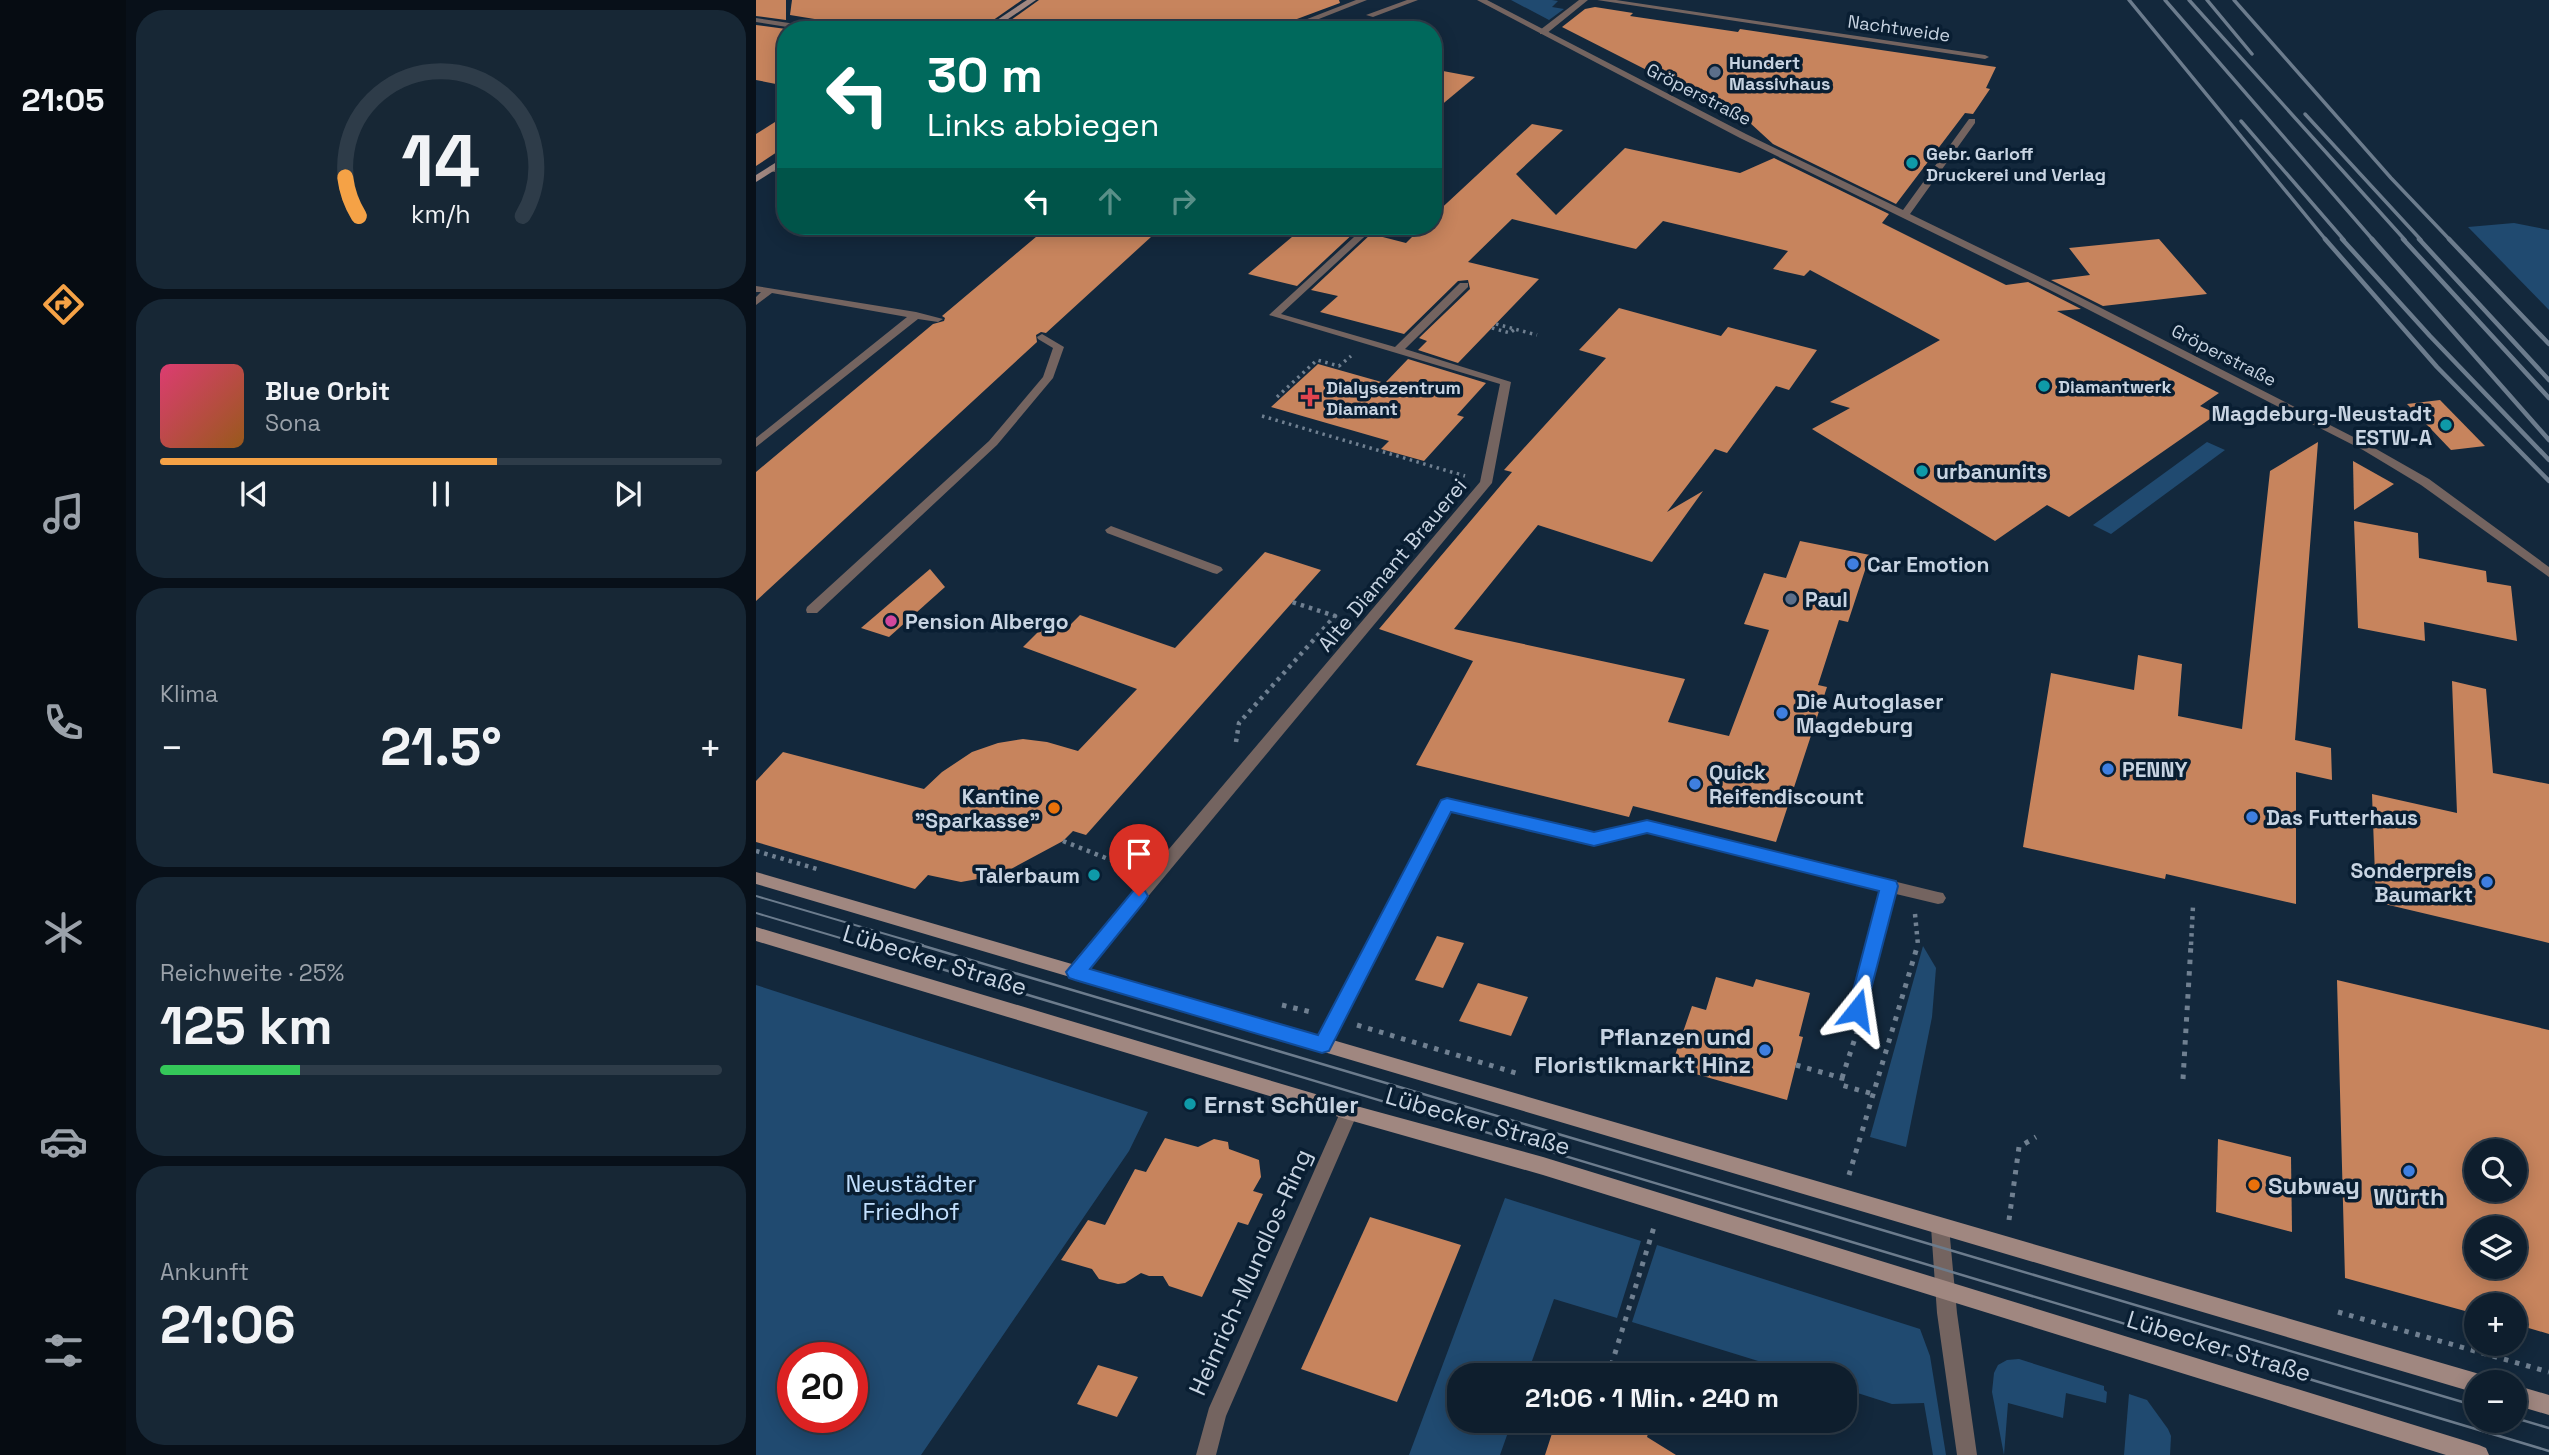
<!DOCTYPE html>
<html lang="de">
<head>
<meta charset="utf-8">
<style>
  :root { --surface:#0e1e2d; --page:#172735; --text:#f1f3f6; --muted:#9ba2aa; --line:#2e3c49; --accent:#f5a246 }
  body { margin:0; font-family:"Space Grotesk",sans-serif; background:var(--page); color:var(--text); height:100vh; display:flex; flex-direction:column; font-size:26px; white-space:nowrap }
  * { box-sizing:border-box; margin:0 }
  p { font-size:23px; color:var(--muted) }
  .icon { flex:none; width:38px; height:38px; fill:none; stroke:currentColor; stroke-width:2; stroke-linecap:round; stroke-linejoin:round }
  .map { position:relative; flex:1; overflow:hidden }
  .sheet { display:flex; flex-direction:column; gap:10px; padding:10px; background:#081019; width:630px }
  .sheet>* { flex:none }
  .top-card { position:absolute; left:21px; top:21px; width:665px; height:214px; border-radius:28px; box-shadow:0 4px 18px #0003,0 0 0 2px var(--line); background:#00695c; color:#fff; overflow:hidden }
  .controls { position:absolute; left:1708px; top:1139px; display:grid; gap:14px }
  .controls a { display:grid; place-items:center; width:63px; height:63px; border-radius:50%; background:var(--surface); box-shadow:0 4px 18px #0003,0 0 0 2px var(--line); font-size:35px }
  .speed { position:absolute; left:21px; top:1342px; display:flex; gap:14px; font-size:35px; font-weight:700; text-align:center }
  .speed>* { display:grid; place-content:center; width:91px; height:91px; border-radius:50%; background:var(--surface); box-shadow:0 4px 18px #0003,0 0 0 2px var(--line); line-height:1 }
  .speed .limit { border:10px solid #d22; background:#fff; color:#111 }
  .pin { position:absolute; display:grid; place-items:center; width:60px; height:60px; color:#fff; margin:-72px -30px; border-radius:50% 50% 50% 0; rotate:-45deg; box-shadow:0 0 7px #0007 }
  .pin .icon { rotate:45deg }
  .me { position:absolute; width:77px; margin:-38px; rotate:15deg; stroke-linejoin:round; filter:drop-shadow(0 0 5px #0008) }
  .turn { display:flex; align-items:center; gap:24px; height:147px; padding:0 35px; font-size:32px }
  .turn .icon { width:91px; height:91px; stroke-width:2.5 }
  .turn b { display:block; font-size:49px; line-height:60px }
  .lanes { display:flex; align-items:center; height:66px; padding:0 35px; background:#0003; justify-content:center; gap:35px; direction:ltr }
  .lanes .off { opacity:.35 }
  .big { font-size:52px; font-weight:600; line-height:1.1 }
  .sheet .widget { flex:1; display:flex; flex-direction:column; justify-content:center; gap:10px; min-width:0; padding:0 24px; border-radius:28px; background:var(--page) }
  .sheet .dial { align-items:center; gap:0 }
  .dial svg { height:182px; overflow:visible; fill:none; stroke:var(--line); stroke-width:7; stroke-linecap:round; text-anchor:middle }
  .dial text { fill:var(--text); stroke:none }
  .song { display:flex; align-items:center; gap:21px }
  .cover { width:84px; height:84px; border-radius:10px; background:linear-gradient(135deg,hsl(340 70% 55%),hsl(30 70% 35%)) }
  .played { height:7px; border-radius:4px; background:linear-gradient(90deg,var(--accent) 60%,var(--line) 60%) }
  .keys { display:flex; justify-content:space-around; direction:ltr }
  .heat { display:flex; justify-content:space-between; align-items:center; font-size:38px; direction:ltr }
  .charge { height:10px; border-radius:5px; background:linear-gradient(90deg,#34c759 25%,var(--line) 0) }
  .trip { position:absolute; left:691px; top:1363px; width:410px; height:70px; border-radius:28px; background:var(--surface); box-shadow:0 4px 18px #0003,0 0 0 2px var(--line); font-weight:600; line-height:70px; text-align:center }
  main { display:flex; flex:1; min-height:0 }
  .tab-bar { display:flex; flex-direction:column; width:126px; justify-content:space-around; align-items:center; background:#060c12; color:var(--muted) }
  .tab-bar .icon { width:49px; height:49px }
  .tab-bar .on { color:var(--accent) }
  .tab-bar b { font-size:32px; color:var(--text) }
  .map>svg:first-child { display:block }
</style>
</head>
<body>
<main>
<nav class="tab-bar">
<b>21:05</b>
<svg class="icon on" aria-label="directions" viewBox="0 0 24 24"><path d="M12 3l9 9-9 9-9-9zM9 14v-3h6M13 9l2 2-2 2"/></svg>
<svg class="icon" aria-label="music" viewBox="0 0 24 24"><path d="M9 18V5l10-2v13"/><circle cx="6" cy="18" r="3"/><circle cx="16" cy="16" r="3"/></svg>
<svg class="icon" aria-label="phone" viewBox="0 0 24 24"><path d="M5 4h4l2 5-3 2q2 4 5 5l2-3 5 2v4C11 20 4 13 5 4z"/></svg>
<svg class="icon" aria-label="climate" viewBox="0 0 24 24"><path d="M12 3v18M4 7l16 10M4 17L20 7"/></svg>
<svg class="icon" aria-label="car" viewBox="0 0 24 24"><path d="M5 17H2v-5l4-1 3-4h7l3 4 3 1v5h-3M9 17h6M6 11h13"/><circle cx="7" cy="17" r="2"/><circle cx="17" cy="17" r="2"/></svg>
<svg class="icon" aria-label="filters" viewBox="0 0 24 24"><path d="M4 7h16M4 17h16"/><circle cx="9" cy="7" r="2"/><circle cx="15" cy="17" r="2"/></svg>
</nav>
<section class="sheet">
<div class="widget dial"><svg viewBox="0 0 100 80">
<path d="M14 69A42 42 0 1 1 86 69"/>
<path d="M14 69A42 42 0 0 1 8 52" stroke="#f5a246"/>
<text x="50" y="56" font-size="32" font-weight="700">14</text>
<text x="50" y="72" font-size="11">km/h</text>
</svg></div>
<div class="widget">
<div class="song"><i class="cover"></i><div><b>Blue Orbit</b><p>Sona</p></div></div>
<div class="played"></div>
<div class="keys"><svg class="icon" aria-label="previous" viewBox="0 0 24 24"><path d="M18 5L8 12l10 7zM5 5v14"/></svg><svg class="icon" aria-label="pause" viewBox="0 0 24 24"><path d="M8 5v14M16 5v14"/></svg><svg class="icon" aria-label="next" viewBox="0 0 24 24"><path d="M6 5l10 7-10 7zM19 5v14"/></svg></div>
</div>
<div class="widget"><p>Klima</p>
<div class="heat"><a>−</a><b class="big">21.5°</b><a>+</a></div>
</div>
<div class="widget"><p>Reichweite · 25%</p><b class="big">125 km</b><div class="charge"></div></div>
<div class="widget"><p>Ankunft</p><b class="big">21:06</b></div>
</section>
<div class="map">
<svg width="1793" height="1455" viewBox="0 0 1793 1455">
  <rect width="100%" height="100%" fill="#13283c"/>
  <!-- green -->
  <g fill="#204a70" fill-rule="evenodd">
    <path d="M755 0H796L802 1 796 7 808 9 793 20Z"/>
    <path d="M1758 223 1793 230V310L1712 227Z"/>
    <path d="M1451 442 1469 450 1355 534 1337 525Z"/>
    <path d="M1167 946 1180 968 1176 1017 1150 1147 1114 1137Z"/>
    <path d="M0 985 392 1112 373 1151 165 1455H0ZM37 1358H96V1418H37Z"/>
    <path d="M749 1198 885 1241 861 1318 798 1299 771 1375 704 1376V1421H756L744 1455H653Z"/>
    <path d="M901 1245 1164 1329 1174 1356 1190 1455H1177L1168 1403 1136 1404 1089 1389 1088 1376 1047 1375 876 1322Z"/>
    <path d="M1263 1359 1348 1386V1390L1351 1392 1350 1403 1310 1393 1307 1418 1252 1403 1248 1455 1236 1392 1238 1373 1242 1365 1251 1360Z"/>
    <path d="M1373 1394 1391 1400 1412 1429 1415 1436 1414 1455H1368Z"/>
  </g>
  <!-- building -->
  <g fill="#c7845d" fill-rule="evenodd">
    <path d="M0 0H30V20L0 16Z"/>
    <path d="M36 0H266L223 30H126L34 15Z"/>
    <path d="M283 0H583L584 3 511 30H241Z"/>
    <path d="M839 7 877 13 874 16 982 32 984 29 1240 67 1230 88 1234 89 1217 114 1209 113 1140 204 1017 144 993 122 806 27 829 9Z"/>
    <path d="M0 25 30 29V86L0 80Z"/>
    <path d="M687 71 719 77 677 112V79Z"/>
    <path d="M30 115V146L0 166V134Z"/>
    <path d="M776 124 807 130 760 174 800 215 869 148 984 173 1018 158 1133 214 1126 223 1250 285 1272 282 1325 309 1301 311 1463 393 1444 406 1461 414 1313 517 1291 505 1239 541 1056 429 1094 408 1074 402 1184 340 1054 270 1048 276 1017 269 1032 251 907 221 880 249 756 219 712 262 783 279 702 363 662 350 671 341 663 338 714 289 712 280 702 281 648 334 564 312 582 296 555 290 615 234 650 243 667 226H677V216Z"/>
    <path d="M293 226H407L290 333 285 332 280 335 281 342 0 601V472L177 324 188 321 189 318 186 316Z"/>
    <path d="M549 226H582L601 230 541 286 492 274Z"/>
    <path d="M1403 239 1451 294 1347 306 1295 280 1334 275 1313 248Z"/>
    <path d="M863 308 965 336 972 327 1061 350 1033 390 1020 386 971 453 959 449 911 512 947 491 896 562 782 525 698 629 929 679 912 722 973 736 1013 630 988 624 1008 573 1030 578 1044 541 1114 555 1092 622 1083 620 1062 685 1071 687 1020 842 877 806 873 817 660 765 717 661 623 629 756 472 748 470 850 358 823 350Z"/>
    <path d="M652 359 730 383 701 415 708 417 668 461 625 449 633 441 515 407 562 364 629 383Z"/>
    <path d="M1684 400 1729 446 1695 450 1651 404Z"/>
    <path d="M1562 442 1539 740 1575 748 1576 780 1540 772V904L1410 874 1409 879 1267 847 1295 673 1378 690 1382 655 1426 664 1422 716 1486 729 1514 471Z"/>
    <path d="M1597 461 1638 484 1598 510Z"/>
    <path d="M1598 521 1662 533 1663 558 1730 571 1731 582 1755 586 1761 641 1668 622 1669 641 1602 628Z"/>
    <path d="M509 552 565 570 330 835 317 831 307 841 244 875 205 882 172 875 159 889 0 842V781L27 752 168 789 186 772 216 752 242 743 267 739 291 742 322 751 381 689 267 647 292 622 310 629 324 615 419 648Z"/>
    <path d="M174 569 189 587 133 637 105 628Z"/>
    <path d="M1696 681 1730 689 1737 773 1793 784V943L1620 902 1616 794 1701 813Z"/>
    <path d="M681 936 708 943 687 988 659 980Z"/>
    <path d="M960 977 997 987 1000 979 1054 993 1043 1036 1047 1037 1031 1100 915 1067 936 1006 950 1010Z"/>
    <path d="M1581 980 1793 1030V1334L1759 1324V1306H1720V1314L1589 1278ZM1720 1152H1759V1190H1720ZM1720 1228H1759V1267H1720Z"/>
    <path d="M722 983 772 997 755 1036 703 1021Z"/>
    <path d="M409 1138 442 1147 458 1139 472 1142 473 1149 503 1160 505 1177 497 1191 507 1194 492 1225 482 1222 446 1297 413 1286 407 1276H393L385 1273 369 1283 362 1284 343 1279 336 1269 305 1260 332 1220 349 1225 379 1169 390 1172Z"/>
    <path d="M1462 1139 1535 1157 1536 1232 1460 1212Z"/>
    <path d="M614 1217 705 1245 641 1402 545 1369Z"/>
    <path d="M342 1365 382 1377 361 1417 321 1404Z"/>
    <path d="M800 1421H896L891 1437 920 1455H789Z"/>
  </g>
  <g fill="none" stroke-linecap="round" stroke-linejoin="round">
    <!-- path-far2 -->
    <g stroke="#708091" stroke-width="3.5" stroke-dasharray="2.5 4.5" stroke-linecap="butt">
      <path d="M740 324 781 335"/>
      <path d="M736 328 754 333 759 329"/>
      <path d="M521 397 561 360 583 366 595 356"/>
      <path d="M506 416 709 476"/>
    </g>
    <!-- path-far1 -->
    <g stroke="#708091" stroke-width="4.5" stroke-dasharray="3.5 5" stroke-linecap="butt">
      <path d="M480 742 483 723 579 616 536 602"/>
      <path d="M307 841 375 868"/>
      <path d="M0 851 61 869"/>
      <path d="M1159 914 1162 945"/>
      <path d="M1435 945 1437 906"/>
    </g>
    <!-- path -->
    <g stroke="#708091" stroke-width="5" stroke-dasharray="4.5 7" stroke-linecap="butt">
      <path d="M526 1005 555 1012"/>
      <path d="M601 1025 760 1073"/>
      <path d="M1040 1065 1086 1078 1085 1085 1117 1094"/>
      <path d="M1086 1078 1101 1032"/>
      <path d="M1427 1079 1435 944"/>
      <path d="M1093 1175 1162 944"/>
      <path d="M1253 1220 1263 1147 1280 1137"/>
      <path d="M1582 1312 1793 1372"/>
      <path d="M852 1376 898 1227"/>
    </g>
    <!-- lane -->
    <g fill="#746460" fill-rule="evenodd">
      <path d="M600 0H611L535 30H523Z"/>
      <path d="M651 0H662L617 17 610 15Z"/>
      <path d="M823 0H832L790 34H784V30Z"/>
      <path d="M16 166 30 168V174L13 171V167Z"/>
      <path d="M610 226H620L525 314 639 347 704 283H712V287L649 349 755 382 736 483 325 977 319 979 313 977 311 972 313 967 724 482 744 384 513 315Z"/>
      <path d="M0 286 160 312 187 319 182 322 162 319 0 447V438L151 317 16 293 0 305V297L5 292H0Z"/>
      <path d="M286 334 308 347 297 378 241 445 61 613H51L50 610 51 607 233 441 287 377 297 348 282 339 281 337Z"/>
      <path d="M355 526 465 567 467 570 461 574 457 573 351 533 349 530Z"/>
      <path d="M691 799 838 833 891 821 1182 892 1187 893 1190 898 1187 903 1182 904 1140 894 1109 1010 1107 1015 1101 1017 1095 1015 1093 1010 1125 890 891 833 838 845 695 812 572 1050 566 1053 560 1050 558 1045 560 1040 686 801Z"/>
    </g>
    <!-- street -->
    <g fill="#746460" fill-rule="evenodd">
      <path d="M721 0H731L990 134 1147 210 1213 119H1219V123L1154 214 1302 286 1615 446 1673 479 1793 567V577L1665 485 1607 450 1294 290 984 138Z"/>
      <path d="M841 0H860L1229 55 1233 57 1229 59Z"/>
      <path d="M0 18 67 28 71 30H50L0 22Z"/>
      <path d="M593 1104 599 1106 602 1112 470 1416 460 1455H440L453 1408 587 1106Z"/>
      <path d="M1184 1218 1191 1221 1193 1227 1201 1313 1221 1455H1201L1181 1313 1175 1227 1177 1221Z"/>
    </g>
    <!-- secondary -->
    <g fill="#a08780" fill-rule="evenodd">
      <path d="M271 0H280L236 30H226Z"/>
      <path d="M30 156V163L0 182V175Z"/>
      <path d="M0 872 1720 1373 1727 1376 1730 1382H1720V1393L0 884Z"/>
      <path d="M0 927 593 1104 787 1157 1723 1445 1730 1448 1733 1455H1690L787 1175 593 1120 0 941Z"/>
      <path d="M1759 1385 1793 1395V1415L1759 1405Z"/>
    </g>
    <!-- tram-far1 -->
    <g stroke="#6c7c8d" stroke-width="2">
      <path d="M0 896 167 945"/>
      <path d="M0 913 108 945"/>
    </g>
    <!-- tram -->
    <g stroke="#6c7c8d" stroke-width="2.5">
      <path d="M102 944 1793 1451"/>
      <path d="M161 944 1720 1406"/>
      <path d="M1759 1418 1793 1428"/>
    </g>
    <!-- rail-far1 -->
    <g stroke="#6c7c8d" stroke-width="3.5">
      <path d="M1373 0 1570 240"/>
      <path d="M1409 0 1617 240"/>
      <path d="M1433 0 1649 240"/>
      <path d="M1451 0 1496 54"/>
      <path d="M1478 0 1635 178 1694 240"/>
      <path d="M1549 114 1665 240"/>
      <path d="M1485 121 1588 240"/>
    </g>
    <!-- rail -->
    <g stroke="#6c7c8d" stroke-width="4.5">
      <path d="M1569 239 1681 367 1793 481"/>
      <path d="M1586 239 1674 336 1793 460"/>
      <path d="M1616 239 1793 440"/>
      <path d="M1647 239 1793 398"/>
      <path d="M1663 239 1793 380"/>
      <path d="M1693 239 1793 344"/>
    </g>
  </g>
  <!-- route -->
  <path fill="#1a73e8" stroke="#114b97" stroke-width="2" d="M691 798 838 832 891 820 1140 881 1142 886 1108 1016 1101 1018 1094 1016 1092 1010 1123 891 891 833 838 846 695 812 573 1051 566 1053 319 980 313 978 310 972 377 891 383 889 389 891 392 896 389 901 334 969 562 1035 685 800Z"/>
  <!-- markers -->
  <g fill="#5c6f8a" stroke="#091e32" stroke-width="2.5">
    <circle cx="959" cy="72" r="7"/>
    <circle cx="1035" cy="599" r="7"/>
  </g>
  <g fill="#0f9aa8" stroke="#091e32" stroke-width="2.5">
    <circle cx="1156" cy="163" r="7"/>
    <circle cx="1288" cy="386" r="7"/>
    <circle cx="1690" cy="425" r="7"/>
    <circle cx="1166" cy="471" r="7"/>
    <circle cx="338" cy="875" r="7"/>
    <circle cx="434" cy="1104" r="7"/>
  </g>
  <path fill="#e0444e" stroke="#091e32" stroke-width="2.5" d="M550.5 386.5h7v7h7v7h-7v7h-7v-7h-7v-7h7z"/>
  <g fill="#3f7fe0" stroke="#091e32" stroke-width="2.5">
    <circle cx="1097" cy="564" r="7"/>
    <circle cx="1026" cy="713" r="7"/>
    <circle cx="1352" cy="769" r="7"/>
    <circle cx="939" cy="784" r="7"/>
    <circle cx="1496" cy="817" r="7"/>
    <circle cx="1731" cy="882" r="7"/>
    <circle cx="1009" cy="1050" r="7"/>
    <circle cx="1653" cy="1171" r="7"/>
  </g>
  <circle fill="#d1479c" stroke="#091e32" stroke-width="2.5" cx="135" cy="621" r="7"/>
  <g fill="#e8710a" stroke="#091e32" stroke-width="2.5">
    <circle cx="298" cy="808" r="7"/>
    <circle cx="1498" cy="1185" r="7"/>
  </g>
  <g text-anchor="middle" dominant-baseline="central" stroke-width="7" stroke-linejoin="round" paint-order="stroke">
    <!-- far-street labels -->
    <g font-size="18" fill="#c8d4e2" stroke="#091e32">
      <text transform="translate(1143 28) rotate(8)">Nachtweide</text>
      <text transform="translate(943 94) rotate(27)">Gröperstraße</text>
      <text transform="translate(1468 355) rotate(27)">Gröperstraße</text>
    </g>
    <!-- far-poi labels -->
    <g font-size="18" font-weight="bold" fill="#c8d4e2" stroke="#091e32" text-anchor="start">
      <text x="973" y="62">Hundert<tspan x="973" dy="21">Massivhaus</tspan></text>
      <text x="1170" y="153">Gebr. Garloff<tspan x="1170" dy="21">Druckerei und Verlag</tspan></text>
      <text x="1302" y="386">Diamantwerk</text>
      <text x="570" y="387">Dialysezentrum<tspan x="570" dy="21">Diamant</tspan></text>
    </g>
    <!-- poi labels -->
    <g font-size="21" font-weight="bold" fill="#c8d4e2" stroke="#091e32" text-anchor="start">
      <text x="1676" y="413" text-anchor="end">Magdeburg-Neustadt<tspan x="1676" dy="24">ESTW-A</tspan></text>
      <text x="1180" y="471">urbanunits</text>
      <text x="1111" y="564">Car Emotion</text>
      <text x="1049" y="599">Paul</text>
      <text x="149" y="621">Pension Albergo</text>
      <text x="1040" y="701">Die Autoglaser<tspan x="1040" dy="24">Magdeburg</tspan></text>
      <text x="1366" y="769">PENNY</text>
      <text x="953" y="772">Quick<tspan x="953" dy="24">Reifendiscount</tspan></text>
      <text x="284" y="796" text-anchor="end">Kantine<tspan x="284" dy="24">"Sparkasse"</tspan></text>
      <text x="1510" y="817">Das Futterhaus</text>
      <text x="1717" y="870" text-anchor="end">Sonderpreis<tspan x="1717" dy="24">Baumarkt</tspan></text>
      <text x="324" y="875" text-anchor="end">Talerbaum</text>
    </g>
    <!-- street labels -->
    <g font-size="21" fill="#c8d4e2" stroke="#091e32">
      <text transform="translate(636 565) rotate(-50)">Alte Diamant Brauerei</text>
    </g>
    <!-- near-street labels -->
    <g font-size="24" fill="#c8d4e2" stroke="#091e32">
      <text transform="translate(179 960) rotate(17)">Lübecker Straße</text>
      <text transform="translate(722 1121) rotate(16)">Lübecker Straße</text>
      <text transform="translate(494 1272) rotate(-66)">Heinrich-Mundlos-Ring</text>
      <text transform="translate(1463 1346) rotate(17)">Lübecker Straße</text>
    </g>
    <!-- near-poi labels -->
    <g font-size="24" font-weight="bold" fill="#c8d4e2" stroke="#091e32" text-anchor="start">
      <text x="995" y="1036" text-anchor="end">Pflanzen und<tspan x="995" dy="28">Floristikmarkt Hinz</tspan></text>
      <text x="448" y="1104">Ernst Schüler</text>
      <text x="1512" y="1185">Subway</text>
      <text x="1653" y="1196" text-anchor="middle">Würth</text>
    </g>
    <!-- near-park labels -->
    <g font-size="24" fill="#c3e0fe" stroke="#091e32">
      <text x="155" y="1183">Neustädter<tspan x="155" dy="28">Friedhof</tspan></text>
    </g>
  </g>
</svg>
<div class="controls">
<a><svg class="icon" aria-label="search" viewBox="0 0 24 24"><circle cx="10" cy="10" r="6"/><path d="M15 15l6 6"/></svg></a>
<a><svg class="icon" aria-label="layers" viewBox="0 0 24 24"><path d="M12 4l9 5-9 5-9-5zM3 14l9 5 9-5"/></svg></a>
<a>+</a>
<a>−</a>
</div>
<div class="speed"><div class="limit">20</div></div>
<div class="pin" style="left:383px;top:896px;background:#d93025"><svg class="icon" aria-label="arrive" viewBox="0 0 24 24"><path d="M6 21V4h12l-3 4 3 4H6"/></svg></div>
<svg class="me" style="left:1101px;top:1010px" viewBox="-20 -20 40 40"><path d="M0-17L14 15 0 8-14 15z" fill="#1a73e8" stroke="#fff" stroke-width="4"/></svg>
<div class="trip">21:06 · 1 Min. · 240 m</div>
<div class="top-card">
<div class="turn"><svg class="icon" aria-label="left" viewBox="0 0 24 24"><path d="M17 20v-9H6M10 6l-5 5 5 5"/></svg><div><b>30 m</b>Links abbiegen</div></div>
<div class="lanes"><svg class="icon" aria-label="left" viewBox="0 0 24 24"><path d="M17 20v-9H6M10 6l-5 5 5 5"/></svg><svg class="icon off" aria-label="ahead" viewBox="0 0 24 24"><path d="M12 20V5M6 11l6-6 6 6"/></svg><svg class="icon off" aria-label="right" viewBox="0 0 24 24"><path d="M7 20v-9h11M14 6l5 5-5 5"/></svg></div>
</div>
</div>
</main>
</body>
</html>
